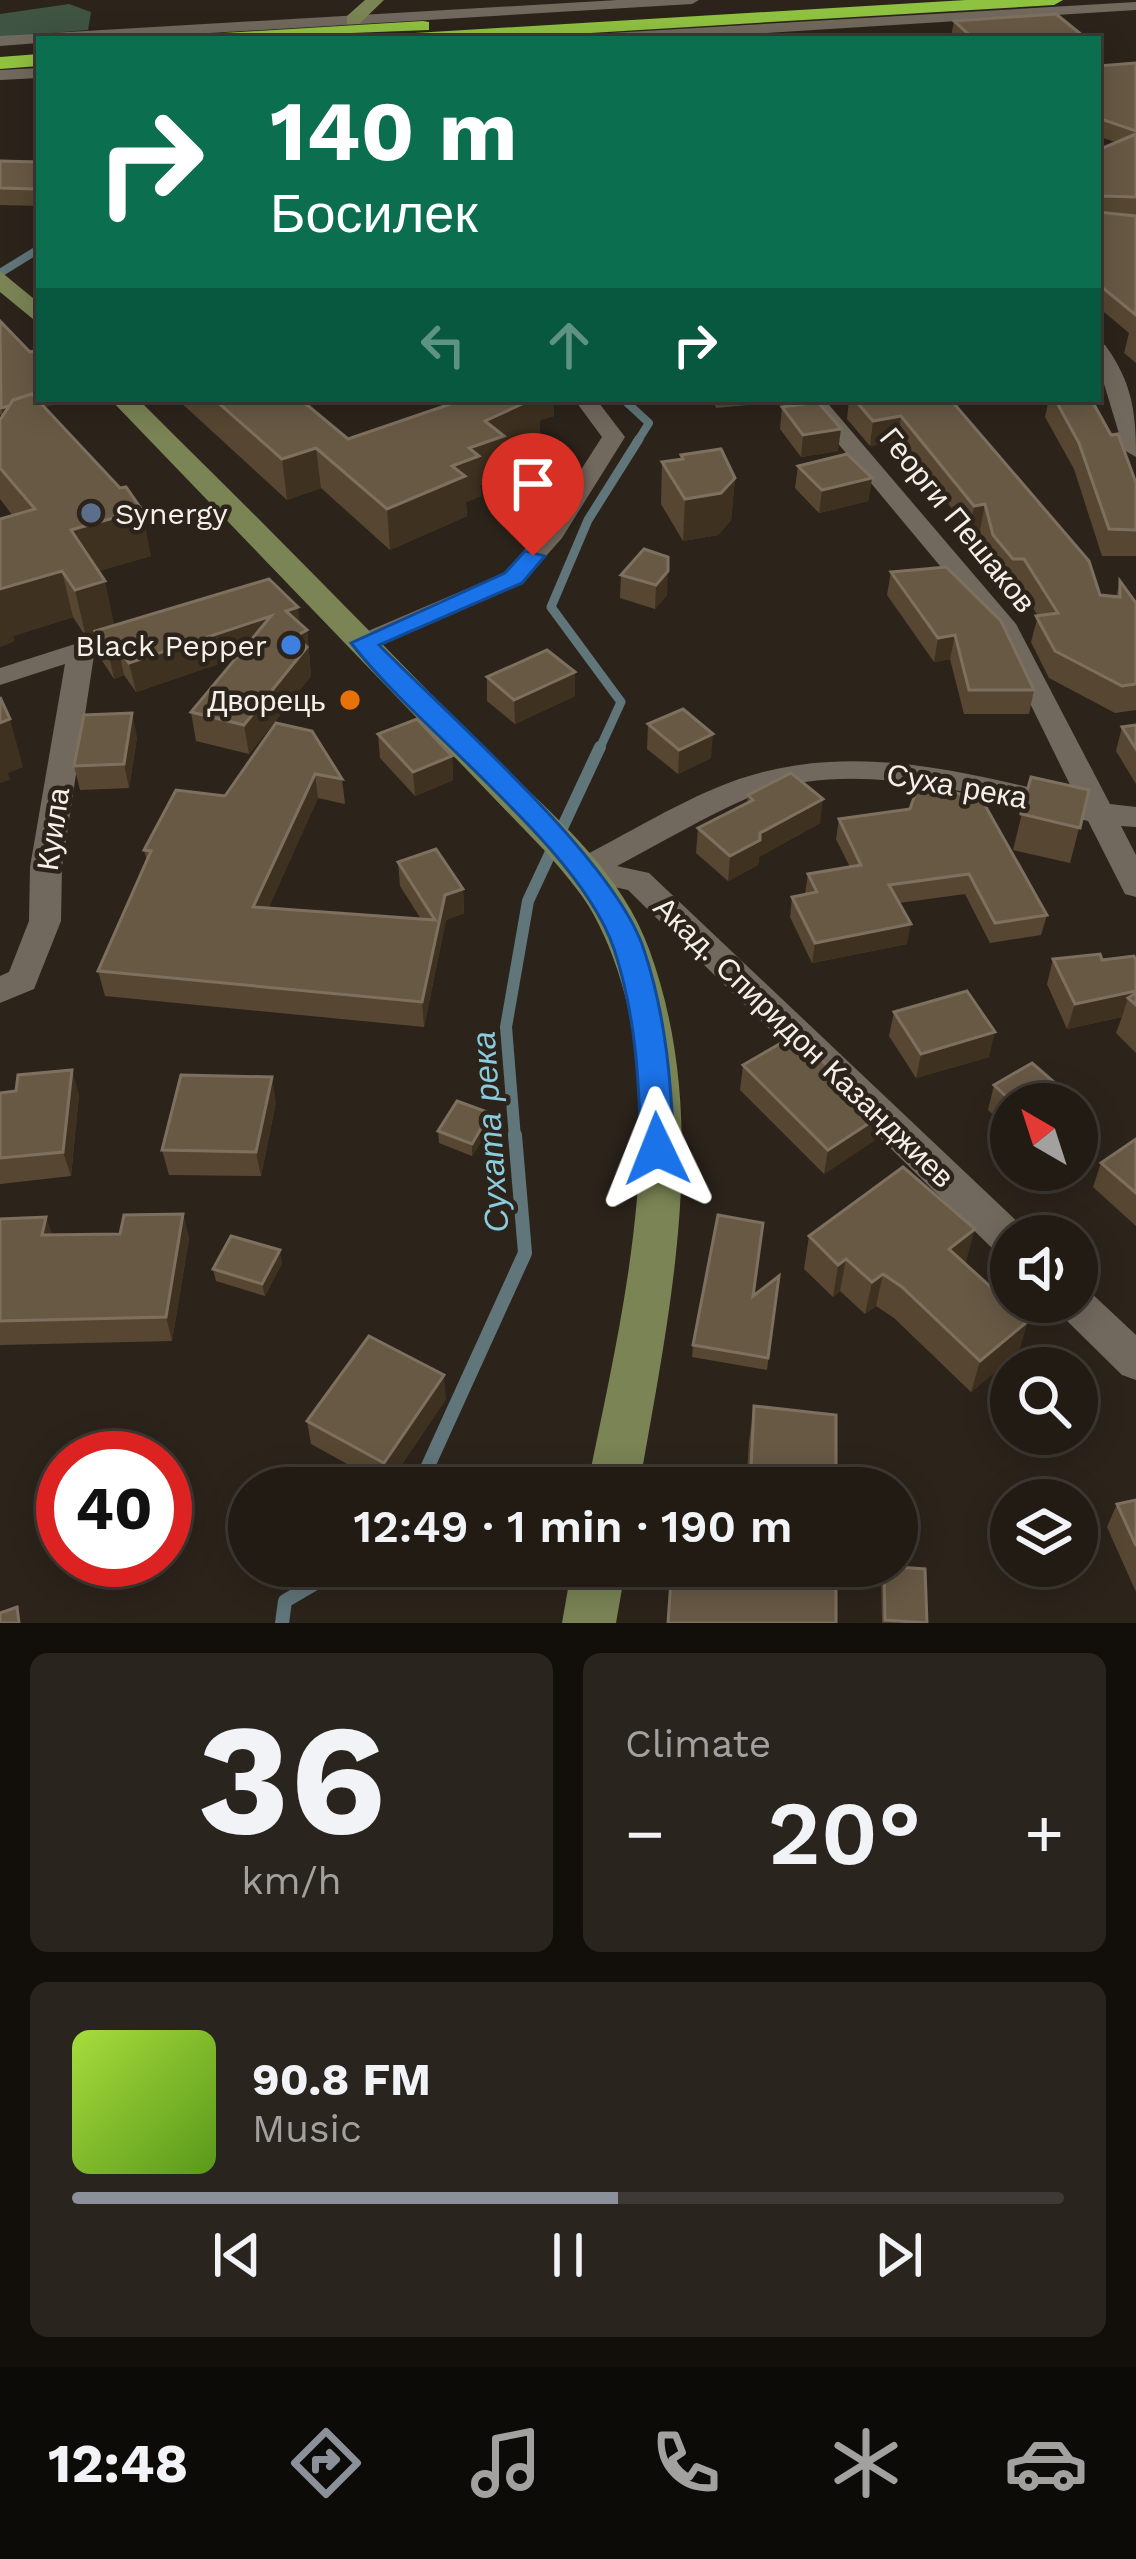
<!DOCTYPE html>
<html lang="en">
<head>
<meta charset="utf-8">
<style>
  :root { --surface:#211b14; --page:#29241d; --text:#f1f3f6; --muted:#a2a1a0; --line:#3e3934; --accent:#8c9099 }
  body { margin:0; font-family:"Work Sans",sans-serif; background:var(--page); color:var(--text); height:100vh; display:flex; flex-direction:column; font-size:45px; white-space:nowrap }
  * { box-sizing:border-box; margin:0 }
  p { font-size:39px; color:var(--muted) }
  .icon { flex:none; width:66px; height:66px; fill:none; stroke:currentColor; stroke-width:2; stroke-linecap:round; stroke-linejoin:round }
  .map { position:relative; height:1623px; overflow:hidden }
  .drawer { display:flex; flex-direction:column; gap:30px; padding:30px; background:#120f0b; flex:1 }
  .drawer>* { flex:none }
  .top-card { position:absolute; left:36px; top:36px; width:1065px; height:366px; border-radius:0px; box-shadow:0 6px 30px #0003,0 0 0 3px var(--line); background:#0b6e4f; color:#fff; overflow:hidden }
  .needle { width:78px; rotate:321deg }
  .tools { position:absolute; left:990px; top:1083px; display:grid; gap:24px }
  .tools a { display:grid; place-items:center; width:108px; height:108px; border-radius:50%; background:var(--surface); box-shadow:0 6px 30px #0003,0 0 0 3px var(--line); font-size:60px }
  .speed { position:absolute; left:36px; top:1431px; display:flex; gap:24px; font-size:60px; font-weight:700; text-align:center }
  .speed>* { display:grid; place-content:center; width:156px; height:156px; border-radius:50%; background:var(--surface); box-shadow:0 6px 30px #0003,0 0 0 3px var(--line); line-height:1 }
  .speed .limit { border:18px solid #d22; background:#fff; color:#111 }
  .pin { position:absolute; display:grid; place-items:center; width:102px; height:102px; color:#fff; margin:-123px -51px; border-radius:50% 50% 50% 0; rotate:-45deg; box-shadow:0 0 12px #0007 }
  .pin .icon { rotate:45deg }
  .me { position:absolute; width:132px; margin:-66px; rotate:358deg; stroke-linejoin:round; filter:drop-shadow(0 0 9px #0008) }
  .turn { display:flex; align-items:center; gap:42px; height:252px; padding:0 36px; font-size:54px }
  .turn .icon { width:156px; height:156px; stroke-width:2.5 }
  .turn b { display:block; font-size:84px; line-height:102px }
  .lanes { display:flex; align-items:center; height:114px; padding:0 36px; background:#0003; justify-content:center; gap:60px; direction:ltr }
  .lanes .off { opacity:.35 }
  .big { font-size:90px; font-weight:600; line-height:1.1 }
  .drawer .tile { flex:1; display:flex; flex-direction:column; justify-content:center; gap:18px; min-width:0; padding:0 42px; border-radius:18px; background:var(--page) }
  .drawer .dial { align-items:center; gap:0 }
  .dial b { font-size:156px; line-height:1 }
  .song { display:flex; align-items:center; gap:36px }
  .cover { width:144px; height:144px; border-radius:18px; background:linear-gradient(135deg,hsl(80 70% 55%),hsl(90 70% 35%)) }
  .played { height:12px; border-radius:6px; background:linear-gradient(90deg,var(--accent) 55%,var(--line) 55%) }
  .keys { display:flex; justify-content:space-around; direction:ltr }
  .heat { display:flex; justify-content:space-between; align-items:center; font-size:66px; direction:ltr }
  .drawer .tiles { flex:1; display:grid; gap:30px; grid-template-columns:1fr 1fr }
  .tile:last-child { grid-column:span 2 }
  .trip { position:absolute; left:228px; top:1467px; width:690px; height:120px; border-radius:60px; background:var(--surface); box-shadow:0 6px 30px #0003,0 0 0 3px var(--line); font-weight:600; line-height:120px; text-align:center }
  .tabs { display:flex; height:192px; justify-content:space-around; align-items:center; background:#0d0b08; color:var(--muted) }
  .tabs .icon { width:84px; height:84px }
  .tabs .current { color:var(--accent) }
  .tabs b { font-size:54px; color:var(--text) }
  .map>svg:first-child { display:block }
</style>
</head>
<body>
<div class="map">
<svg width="1136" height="1623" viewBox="0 0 1136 1623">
  <rect width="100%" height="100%" fill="#2c241b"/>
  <!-- green -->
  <path fill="#405444" d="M69 4 91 12 88 30 0 37V14Z"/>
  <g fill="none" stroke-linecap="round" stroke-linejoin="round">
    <!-- stream-far3 -->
    <g stroke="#60767a" stroke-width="8">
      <path d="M0 273 39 249"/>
      <path d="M623 399 649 423 637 442"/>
    </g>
    <!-- stream-far2 -->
    <path stroke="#60767a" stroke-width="9" d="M599 750 621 702 551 607 588 520 639 439"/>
    <!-- stream-far1 -->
    <path stroke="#60767a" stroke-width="12" d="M515 1138 506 1027 528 901 600 747"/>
    <!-- stream -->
    <g stroke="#60767a" stroke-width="14">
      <path d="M418 1488 525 1253 515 1135"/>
      <path d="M282 1623 285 1601 345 1566"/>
    </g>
    <!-- street -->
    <g fill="#72695e" fill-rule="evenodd">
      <path d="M618 0H699L692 4 111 39H39V43L0 46V36Z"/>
      <path d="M1136 2V10L668 39H585L593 34Z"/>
      <path d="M39 68V78L0 80V70Z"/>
      <path d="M1098 343 1105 345C1132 382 1136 412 1136 457L1124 450 1098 364Z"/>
      <path d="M574 399H596L625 437 562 538 522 583 372 649H354L350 643 354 637 504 573 543 529 602 437Z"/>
      <path d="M801 399H824L1016 624 1110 804 1136 807V827L1121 826 1136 855V897L1125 894 1088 821C987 797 851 754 750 797 704 817 661 843 617 866L649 873 1025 1229 1028 1236H1011V1257L997 1253 628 890 572 878 567 870 572 862C626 835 682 799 739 779 852 741 966 772 1077 799L995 632Z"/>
      <path d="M97 637 110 645 94 655 62 867 61 921 34 989 0 1003V976L9 972 29 921 30 867 65 664 0 685V668Z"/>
      <path d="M1077 1286 1088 1290 1136 1335V1380L1122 1375 1060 1314 1054 1302H1077Z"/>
    </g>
    <!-- secondary -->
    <g fill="#7b8455" fill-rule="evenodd">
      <path d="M365 0H384L359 24H347V16Z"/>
      <path d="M0 271 39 303V324L0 292Z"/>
      <path d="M110 399H138L176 437C278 537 377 639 477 741 539 804 618 863 649 949 713 1123 669 1312 639 1488H587C621 1317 681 1090 599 925 586 897 565 874 545 851Z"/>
      <path d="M572 1566H626L616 1623H562Z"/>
    </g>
    <!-- highway -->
    <g fill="#90c241" fill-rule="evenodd">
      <path d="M966 0H1063L1054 5 490 39H389L398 34Z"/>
      <path d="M423 21 429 22V30L198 39 207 34Z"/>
      <path d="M39 54V66L0 69V57Z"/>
    </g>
  </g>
  <!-- wall -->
  <g fill="#574732">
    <path d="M954 21 1087 39H954L951 37Z"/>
    <path d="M1098 48V66L1136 63V363L1124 353 1129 333 1098 307V150L1115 142 1098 136Z"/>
    <path d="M0 161 39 162V206L0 205Z"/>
    <path d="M0 321 39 399H73L45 407 151 556 98 571 114 625 300 624 307 630 311 676 249 754 196 741 191 712 236 658 136 692 124 675 114 679 101 659 95 634 86 637 73 617 13 636 14 641 0 647 13 516 0 499V420L2 417 0 414Z"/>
    <path d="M177 399H300L348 439 443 406 436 399H553L554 416 540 420V435L505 452 506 476 480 485 481 496 466 502 467 516 390 550 321 488 287 500Z"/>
    <path d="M712 399H768V403L716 408Z"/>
    <path d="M849 399H997L955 406 1100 595 1116 597 1120 581 1136 603V710L1115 713 1049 678 1031 642 1038 616 1019 585H1008L988 560 980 530 970 531 898 441 870 446 847 419Z"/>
    <path d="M1049 399H1091L1136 483V556H1102L1074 469 1045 417Z"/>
    <path d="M782 407 838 451 801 457 780 429Z"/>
    <path d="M681 455 735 478 731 520 718 535 683 541 661 504 662 462 681 459Z"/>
    <path d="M798 466 872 478 868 501 819 513 795 488Z"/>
    <path d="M644 549 667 595 655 609 620 598 621 575Z"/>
    <path d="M891 572 1034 690 1029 714H964L950 659 934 662 887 595Z"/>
    <path d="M487 677 575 696 515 724 487 701Z"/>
    <path d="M276 723 342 779 345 804 318 798 268 908 421 919 400 886 398 862 463 889 464 913 446 920 424 1027 105 996 98 971 147 862 144 850 225 796Z"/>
    <path d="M648 724 711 758 678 774 647 749Z"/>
    <path d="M1136 725V784L1116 751 1122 727Z"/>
    <path d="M378 734 452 756 453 780 415 796 380 758Z"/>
    <path d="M137 737 129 788 80 790 74 766Z"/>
    <path d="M1031 777 1089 790 1070 863 1013 850Z"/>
    <path d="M748 795 820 823 759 857 758 865 728 881 696 853 698 828 747 803Z"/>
    <path d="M910 809 1047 915 1041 935 990 943 965 894 899 903 907 944 812 963 790 917 792 897 805 894 808 874 850 867 836 839 839 819Z"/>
    <path d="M1053 959 1102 960 1136 991V1053L1116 1033 1122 1017 1067 1029 1047 984Z"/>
    <path d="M894 1012 989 1057 916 1078 889 1036Z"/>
    <path d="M743 1065 875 1140 824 1174 740 1090Z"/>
    <path d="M994 1085 1067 1104H1011V1132L988 1110Z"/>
    <path d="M0 1093 79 1094 71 1176 0 1184Z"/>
    <path d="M276 1102 261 1176 169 1175 162 1150Z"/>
    <path d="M490 1113 491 1126 472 1156 439 1143 438 1131Z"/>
    <path d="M1136 1139V1226L1093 1187 1101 1163Z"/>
    <path d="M183 1214 189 1238 172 1341 0 1345V1219L52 1235 120 1234Z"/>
    <path d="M809 1236 966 1262 964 1263 1028 1321 1018 1353 971 1392 894 1318 876 1306 865 1314 840 1291 833 1297 804 1269Z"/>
    <path d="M282 1263 265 1296 216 1281 213 1269Z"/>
    <path d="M779 1276 767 1370 692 1357 693 1345Z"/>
    <path d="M446 1399 387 1486 311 1444 307 1421Z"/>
    <path d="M754 1406 836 1488H746L749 1441Z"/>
    <path d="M1136 1500V1592L1107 1527 1117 1504Z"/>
    <path d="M884 1566 927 1623H882L881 1576Z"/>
  </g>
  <!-- shaded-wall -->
  <g fill="#3f3120">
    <path d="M39 397V399H73L4 419 1 408Z"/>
    <path d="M526 399H553L554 416 540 420V435L505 452 506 476 480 485 481 496 466 502 467 516 390 550 387 509 452 466 469 448 485 421Z"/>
    <path d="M935 399H997L934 409Z"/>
    <path d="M901 416 898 441 870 446 873 421Z"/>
    <path d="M841 429 838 451 801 457 803 435Z"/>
    <path d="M316 448 321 488 287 500 282 459Z"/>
    <path d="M735 478 731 520 718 535 683 541 685 499Z"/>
    <path d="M872 478 868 501 819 513 822 490Z"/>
    <path d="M985 504 980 530 970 531 974 506Z"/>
    <path d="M142 510 151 556 82 576 71 530Z"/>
    <path d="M62 571 73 617 13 636 14 641 0 647V589Z"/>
    <path d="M668 571 667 595 655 609 656 585Z"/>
    <path d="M105 581 115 628 86 637 75 590Z"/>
    <path d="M298 607 301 633 307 630 311 676 249 754 244 725 286 611Z"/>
    <path d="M271 616 275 645 136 692 129 663Z"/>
    <path d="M955 635 950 659 934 662 938 638Z"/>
    <path d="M118 647 124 675 114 679 108 650Z"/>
    <path d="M575 672V696L515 724 514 700Z"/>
    <path d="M132 713 137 737 129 788 124 764Z"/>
    <path d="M10 719 23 767 8 773 10 780 0 783V723Z"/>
    <path d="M713 734 711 758 678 774 679 750Z"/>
    <path d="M452 756 453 780 415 796 413 772Z"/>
    <path d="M315 774 318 798 258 932 253 907Z"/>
    <path d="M823 799 820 823 759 857 758 865 728 881 730 856 760 833Z"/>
    <path d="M463 889 464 913 446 920 424 1027 422 1002 445 895Z"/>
    <path d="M911 924 907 944 812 963 815 943Z"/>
    <path d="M1136 991V1005L1128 998 1122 1017 1067 1029 1075 1004Z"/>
    <path d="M995 1032 989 1057 916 1078 921 1054Z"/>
    <path d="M72 1070 79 1094 71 1176 63 1152Z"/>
    <path d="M272 1077 276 1102 261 1176 256 1152Z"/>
    <path d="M490 1113 491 1126 472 1156V1144Z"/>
    <path d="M880 1116 875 1140 824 1174 828 1150Z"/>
    <path d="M183 1214 189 1238 172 1341 166 1317Z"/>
    <path d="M46 1217 55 1242 42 1235Z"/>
    <path d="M975 1229 966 1262 941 1281 949 1249Z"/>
    <path d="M280 1250 282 1263 265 1296 262 1284Z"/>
    <path d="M846 1259 840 1291 833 1297 838 1265Z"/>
    <path d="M883 1274 876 1306 865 1314 872 1282Z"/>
    <path d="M1028 1321 1018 1353 971 1392 980 1361Z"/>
    <path d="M444 1375 446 1399 387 1486 384 1463Z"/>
  </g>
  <!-- building -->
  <g fill="#685945" stroke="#7e705f" stroke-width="3">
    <path d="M1056 14 1087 39H974L954 21Z"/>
    <path d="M1098 48V66L1136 63V131L1098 118Z"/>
    <path d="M1136 134V197L1102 196 1098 210V150Z"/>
    <path d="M0 161 39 162V186L37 189 0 188Z"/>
    <path d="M1098 212 1136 216V315L1098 284Z"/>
    <path d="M0 321 30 352 39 350V397L36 398 32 394 13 400 9 406 1 408Z"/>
    <path d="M32 394 120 488 126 487 142 510 71 530 105 581 75 590 62 571 0 589V519L35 509 0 468V420L13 400Z"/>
    <path d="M214 399H300L348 439 465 399H533L485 421 504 436 469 448 479 456 452 466 465 476 387 509 316 448 282 459Z"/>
    <path d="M854 399H950L1089 561 1100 595 1120 597V581L1136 603V684L1122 686 1055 651 1036 616 1058 613 1024 559H1013L993 535 985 504 974 506 901 416 873 421Z"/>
    <path d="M1055 399H1091L1111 435 1118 434 1136 483V530L1109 529 1079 443Z"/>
    <path d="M818 402 841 429 803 435 782 407Z"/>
    <path d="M721 449 735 478 721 493 685 499 662 462 683 459 681 455Z"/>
    <path d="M847 454 872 478 822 490 798 466Z"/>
    <path d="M644 549 668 557V571L656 585 621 575Z"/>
    <path d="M946 567 1001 621 1034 690H969L955 635 938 638 891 572Z"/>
    <path d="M269 579 298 607 286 611 307 630 296 636 307 647 244 725 191 712 271 616 129 663 118 647 108 650 95 631Z"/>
    <path d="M547 650 575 672 514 700 487 677Z"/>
    <path d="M0 697 10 719 0 723Z"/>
    <path d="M683 709 713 734 679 750 648 724Z"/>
    <path d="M132 713 124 764 74 766 84 715Z"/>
    <path d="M417 719 452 756 413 772 378 734Z"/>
    <path d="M276 723 312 731 342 779 315 774 253 907 435 920 398 862 436 849 463 889 445 895 422 1002 98 971 151 851 144 850 176 790 225 796Z"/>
    <path d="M1136 725V749L1122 727Z"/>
    <path d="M791 773 823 799 760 833V840L730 856 698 828 753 800 748 795Z"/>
    <path d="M1031 777 1089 790 1080 828 1021 814Z"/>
    <path d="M919 783 982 800 1047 915 995 923 969 874 889 885 911 924 815 943 792 897 817 892 808 874 861 865 839 819 910 809Z"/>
    <path d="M1100 954 1102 960 1134 956 1136 960V991L1075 1004 1053 959Z"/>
    <path d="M967 991 995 1032 921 1054 894 1012Z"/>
    <path d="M1136 993V1005L1128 998Z"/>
    <path d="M795 1035 880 1116 828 1150 743 1065Z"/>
    <path d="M1032 1063 1070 1096 1057 1104H1014L994 1085Z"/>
    <path d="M72 1070 63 1152 0 1158V1093L16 1091 18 1075Z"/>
    <path d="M181 1075 272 1077 256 1152 162 1150Z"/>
    <path d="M457 1101 490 1113 472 1144 438 1131Z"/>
    <path d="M1136 1139V1193L1101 1163Z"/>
    <path d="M903 1167 975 1229 949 1249 1028 1321 980 1361 902 1287 883 1274 872 1282 846 1259 838 1265 809 1236Z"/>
    <path d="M183 1214 166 1317 0 1321V1219L46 1217 42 1235 120 1234 124 1215Z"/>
    <path d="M718 1215 763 1223 753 1296 779 1276 768 1358 693 1345Z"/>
    <path d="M231 1236 280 1250 262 1284 213 1269Z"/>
    <path d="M369 1336 444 1375 384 1463 307 1421Z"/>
    <path d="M754 1406 836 1415V1488H750Z"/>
    <path d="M1136 1500V1546L1117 1504Z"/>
    <path d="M672 1566H836V1623H668Z"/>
    <path d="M884 1566 925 1569 927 1623 885 1620Z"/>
    <path d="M17 1607 19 1623H0V1613Z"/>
  </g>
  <!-- route -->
  <path fill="#1a73e8" stroke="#114b97" stroke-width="3" d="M525 551 545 556 522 583 379 645C450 717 615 860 644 950 666 1016 671 1081 674 1149L669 1159H646L641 1149C639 1081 636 1015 614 949 580 847 420 732 351 643L505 573Z"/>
  <!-- markers -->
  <circle fill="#5c6f8a" stroke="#2c241b" stroke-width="4.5" cx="91" cy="513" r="12"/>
  <circle fill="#3f7fe0" stroke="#2c241b" stroke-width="4.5" cx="291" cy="645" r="12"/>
  <circle fill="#e8710a" stroke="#2c241b" stroke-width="4.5" cx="350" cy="700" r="12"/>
  <g text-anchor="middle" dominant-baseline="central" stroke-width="9" stroke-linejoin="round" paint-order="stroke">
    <!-- poi labels -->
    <g font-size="30" fill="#f4efe9" stroke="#2c241b" text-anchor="end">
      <text x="115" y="513" text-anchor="start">Synergy</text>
      <text x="267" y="645">Black Pepper</text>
      <text x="326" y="700">Дворець</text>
    </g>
    <!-- street labels -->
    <g font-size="30" fill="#f4efe9" stroke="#2c241b">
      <text transform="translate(958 520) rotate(51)">Георги Пешаков</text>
      <text transform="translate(957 786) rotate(10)">Суха река</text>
      <text transform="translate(53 829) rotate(-82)">Куила</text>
      <text transform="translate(804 1042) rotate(44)">Акад. Спиридон Казанджиев</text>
    </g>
    <!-- water labels -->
    <g font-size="33" font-style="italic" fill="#89ccde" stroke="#2c241b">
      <text transform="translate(490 1132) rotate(-94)">Сухата река</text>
    </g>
  </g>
</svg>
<div class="tools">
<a><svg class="needle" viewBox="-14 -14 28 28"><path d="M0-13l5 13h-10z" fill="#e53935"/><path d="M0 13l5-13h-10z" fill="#a2a1a0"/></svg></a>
<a><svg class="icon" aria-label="sound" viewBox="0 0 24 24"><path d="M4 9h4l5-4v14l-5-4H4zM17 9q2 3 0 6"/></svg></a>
<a><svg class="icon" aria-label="search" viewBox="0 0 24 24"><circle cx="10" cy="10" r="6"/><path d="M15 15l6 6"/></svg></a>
<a><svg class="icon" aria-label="layers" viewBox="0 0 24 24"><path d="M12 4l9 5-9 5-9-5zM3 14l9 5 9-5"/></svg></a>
</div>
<div class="speed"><div class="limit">40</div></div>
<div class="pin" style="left:533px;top:556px;background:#d93025"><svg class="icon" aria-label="arrive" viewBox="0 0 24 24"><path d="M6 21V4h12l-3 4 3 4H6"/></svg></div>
<svg class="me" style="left:657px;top:1149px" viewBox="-20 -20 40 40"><path d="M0-17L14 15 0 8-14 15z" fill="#1a73e8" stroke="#fff" stroke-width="4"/></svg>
<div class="trip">12:49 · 1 min · 190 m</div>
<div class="top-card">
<div class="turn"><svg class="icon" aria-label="right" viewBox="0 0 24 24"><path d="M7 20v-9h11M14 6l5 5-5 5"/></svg><div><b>140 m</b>Босилек</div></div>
<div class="lanes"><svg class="icon off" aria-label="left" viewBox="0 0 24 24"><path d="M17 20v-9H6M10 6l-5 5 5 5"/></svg><svg class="icon off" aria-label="ahead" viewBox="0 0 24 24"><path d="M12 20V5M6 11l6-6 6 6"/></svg><svg class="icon" aria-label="right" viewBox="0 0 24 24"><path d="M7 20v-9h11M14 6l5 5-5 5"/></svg></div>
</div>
</div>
<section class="drawer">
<div class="tiles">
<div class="tile dial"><b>36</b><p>km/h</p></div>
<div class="tile"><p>Climate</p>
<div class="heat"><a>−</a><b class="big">20°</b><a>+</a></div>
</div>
<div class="tile">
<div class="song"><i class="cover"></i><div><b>90.8 FM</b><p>Music</p></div></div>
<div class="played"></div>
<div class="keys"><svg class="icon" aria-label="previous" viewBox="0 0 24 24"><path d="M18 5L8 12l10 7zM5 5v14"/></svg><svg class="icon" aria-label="pause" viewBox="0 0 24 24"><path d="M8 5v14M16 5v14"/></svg><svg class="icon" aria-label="next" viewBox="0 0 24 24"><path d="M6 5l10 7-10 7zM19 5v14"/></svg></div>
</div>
</div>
</section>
<nav class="tabs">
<b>12:48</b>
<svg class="icon current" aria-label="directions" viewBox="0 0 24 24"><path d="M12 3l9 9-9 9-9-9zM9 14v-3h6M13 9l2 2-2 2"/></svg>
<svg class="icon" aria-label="music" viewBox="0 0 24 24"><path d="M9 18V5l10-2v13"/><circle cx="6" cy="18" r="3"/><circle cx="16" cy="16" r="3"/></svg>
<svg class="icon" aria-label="phone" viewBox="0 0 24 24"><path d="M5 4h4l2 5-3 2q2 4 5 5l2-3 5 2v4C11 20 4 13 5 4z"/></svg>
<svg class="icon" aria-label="climate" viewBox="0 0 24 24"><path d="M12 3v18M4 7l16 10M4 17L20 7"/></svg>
<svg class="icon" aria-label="car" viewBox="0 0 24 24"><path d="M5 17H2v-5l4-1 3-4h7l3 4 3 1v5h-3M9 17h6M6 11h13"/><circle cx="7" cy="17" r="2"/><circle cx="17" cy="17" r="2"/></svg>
</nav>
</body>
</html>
